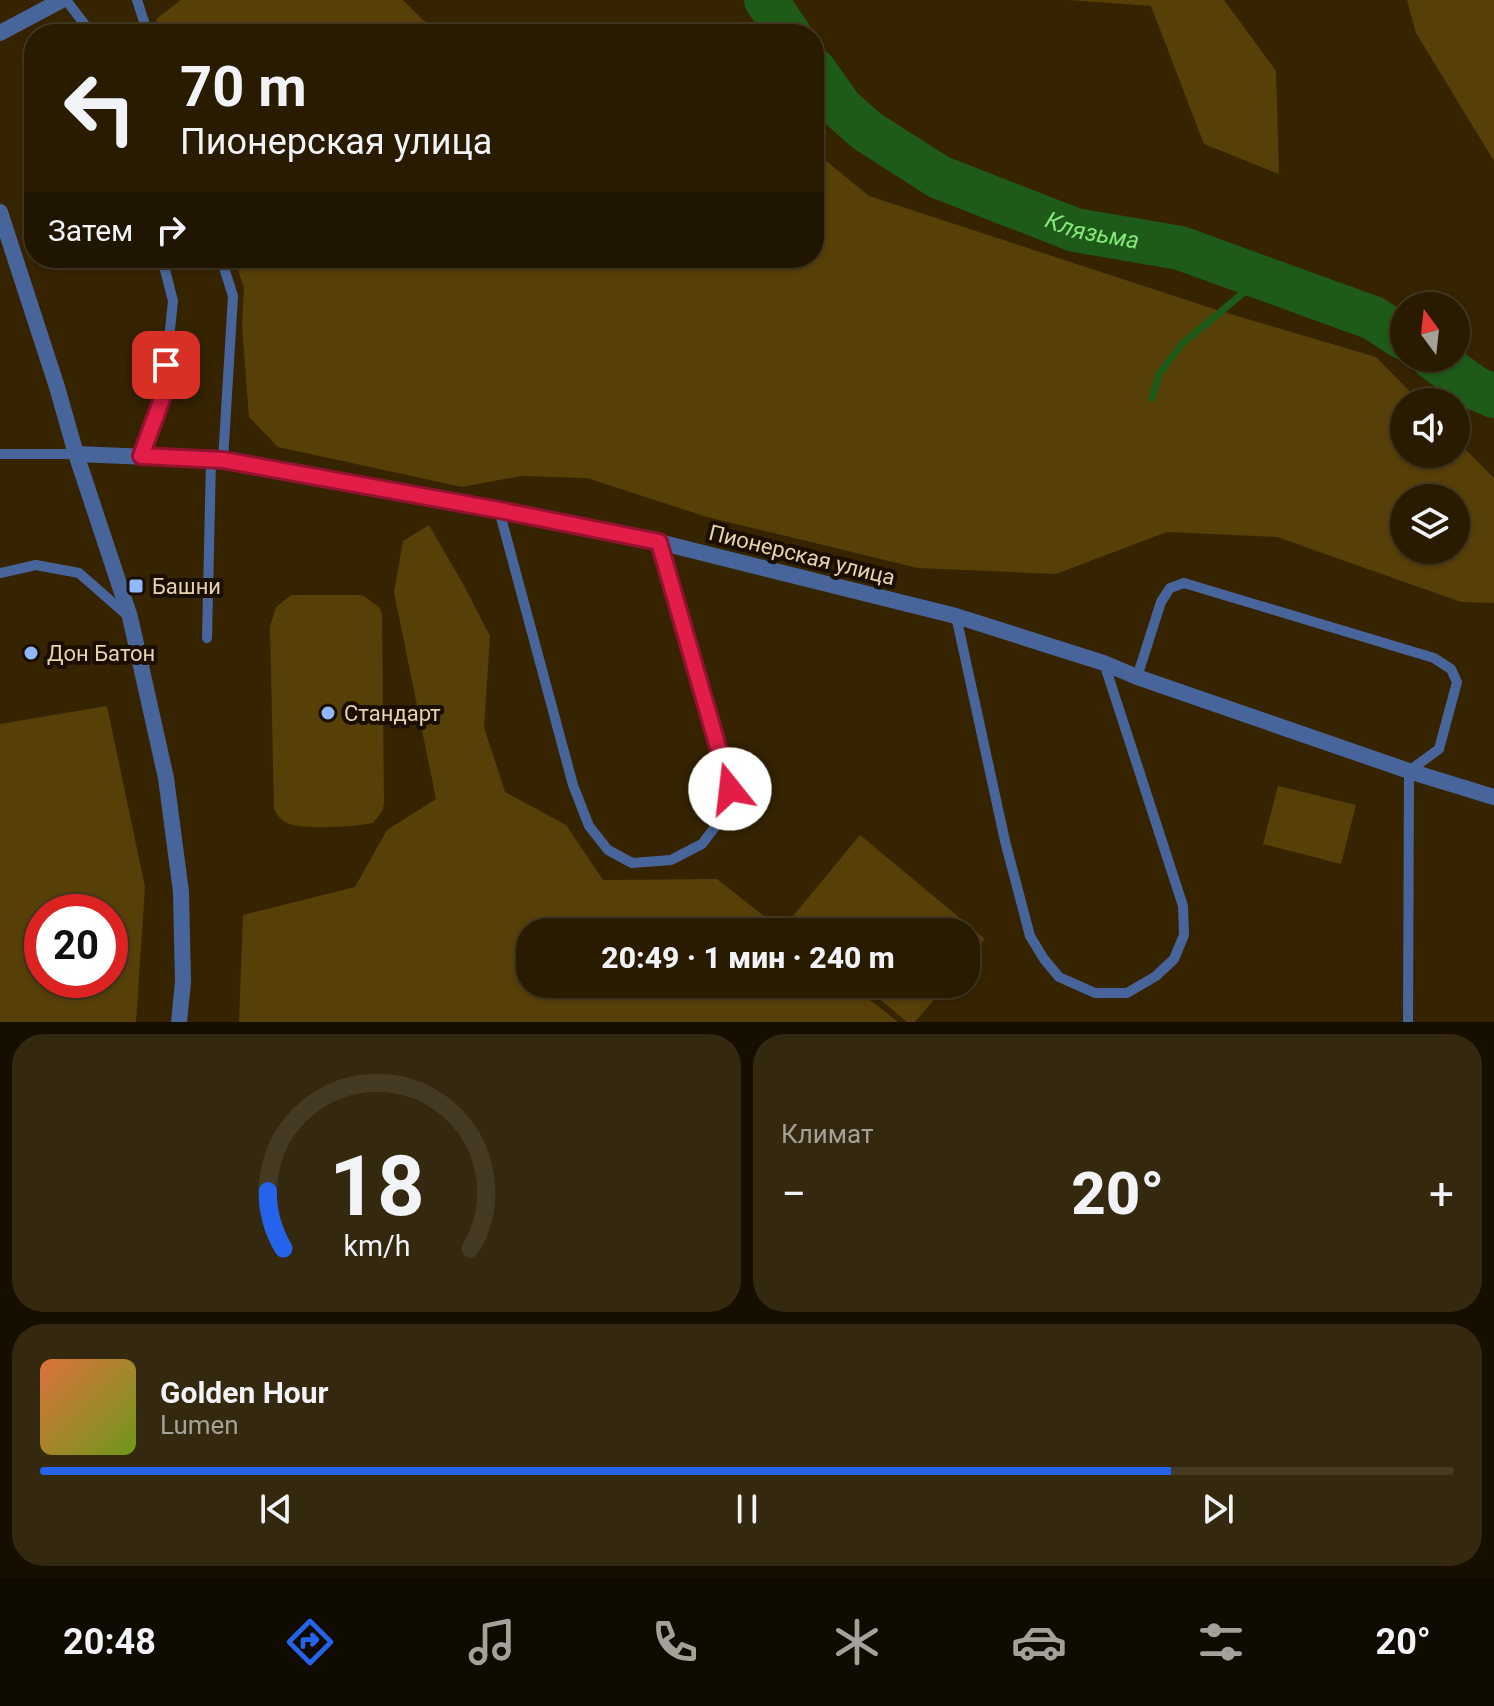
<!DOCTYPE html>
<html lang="ru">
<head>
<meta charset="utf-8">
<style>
  :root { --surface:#281b00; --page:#34280f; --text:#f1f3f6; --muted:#a5a199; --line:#443922; --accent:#2563eb }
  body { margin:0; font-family:Roboto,sans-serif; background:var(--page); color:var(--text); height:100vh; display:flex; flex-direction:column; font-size:30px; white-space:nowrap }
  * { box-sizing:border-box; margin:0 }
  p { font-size:26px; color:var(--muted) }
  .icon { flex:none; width:44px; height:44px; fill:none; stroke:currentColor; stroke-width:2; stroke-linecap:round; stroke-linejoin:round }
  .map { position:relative; height:1022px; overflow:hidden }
  .sheet { display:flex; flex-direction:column; gap:12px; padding:12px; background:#160f00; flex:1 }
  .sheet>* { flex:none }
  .top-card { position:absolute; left:24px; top:24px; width:800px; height:244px; border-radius:32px; box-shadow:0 2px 6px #0004,0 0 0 2px var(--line); background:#281b00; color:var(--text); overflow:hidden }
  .needle { width:52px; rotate:345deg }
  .tools { position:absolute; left:1390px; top:292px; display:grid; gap:16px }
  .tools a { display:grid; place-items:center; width:80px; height:80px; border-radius:50%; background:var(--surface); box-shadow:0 2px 6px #0004,0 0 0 2px var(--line); font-size:40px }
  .speed { position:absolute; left:24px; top:894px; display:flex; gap:16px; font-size:40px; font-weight:700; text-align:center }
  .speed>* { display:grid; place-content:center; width:104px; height:104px; border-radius:50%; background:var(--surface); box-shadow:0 2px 6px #0004,0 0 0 2px var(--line); line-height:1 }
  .speed .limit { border:12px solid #d22; background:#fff; color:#111 }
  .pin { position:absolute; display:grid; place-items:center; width:68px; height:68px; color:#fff; margin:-34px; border-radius:16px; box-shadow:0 4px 12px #0006 }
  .me { position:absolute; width:88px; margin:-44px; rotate:344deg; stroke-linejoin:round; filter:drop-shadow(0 0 6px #0008) }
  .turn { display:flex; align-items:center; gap:28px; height:168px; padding:0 24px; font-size:36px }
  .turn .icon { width:104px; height:104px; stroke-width:2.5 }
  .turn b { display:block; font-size:56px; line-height:68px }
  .then { display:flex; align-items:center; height:76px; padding:0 24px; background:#0003; gap:16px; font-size:30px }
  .big { font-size:60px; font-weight:800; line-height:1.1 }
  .sheet .card { flex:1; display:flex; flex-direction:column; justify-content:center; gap:12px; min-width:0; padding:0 28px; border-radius:32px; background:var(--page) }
  .sheet .dial { align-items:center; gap:0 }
  .dial svg { height:208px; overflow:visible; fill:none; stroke:var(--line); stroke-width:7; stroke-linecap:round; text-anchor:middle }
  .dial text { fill:var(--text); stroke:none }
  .song { display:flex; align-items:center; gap:24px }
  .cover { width:96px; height:96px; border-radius:12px; background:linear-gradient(135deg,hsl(20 70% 55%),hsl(80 70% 35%)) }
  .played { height:8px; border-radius:4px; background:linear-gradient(90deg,var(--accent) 80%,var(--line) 80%) }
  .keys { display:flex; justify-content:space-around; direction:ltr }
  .heat { display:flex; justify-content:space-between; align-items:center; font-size:44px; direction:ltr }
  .sheet .tiles { flex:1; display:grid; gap:12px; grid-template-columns:1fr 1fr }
  .card:last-child { grid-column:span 2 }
  .trip { position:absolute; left:516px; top:918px; width:464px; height:80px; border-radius:32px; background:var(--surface); box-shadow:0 2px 6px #0004,0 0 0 2px var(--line); font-weight:800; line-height:80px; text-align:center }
  .dock { display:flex; height:128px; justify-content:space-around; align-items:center; background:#100b00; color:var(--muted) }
  .dock .icon { width:56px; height:56px }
  .dock .active { color:var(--accent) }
  .dock b { font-size:36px; color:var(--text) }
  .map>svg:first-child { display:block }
</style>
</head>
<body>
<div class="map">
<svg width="1494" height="1022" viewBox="0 0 1494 1022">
  <rect width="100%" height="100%" fill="#362400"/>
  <!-- green -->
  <g fill="#573f08" fill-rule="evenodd">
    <path d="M181 0H403L423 20 450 34H161L156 19Z"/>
    <path d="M1068 0H1224L1276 71 1279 174 1204 144 1151 6Z"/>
    <path d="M1407 0H1494V161L1416 33Z"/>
    <path d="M814 151 869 196 1217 310 1376 357 1420 402H1404V454H1456V440L1494 478V603L1461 602 1277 537 1167 532 1056 574 918 568 707 517 587 478 521 476 462 487 278 447 249 417 242 326 244 288 234 258H814ZM1456 498V550H1404V498Z"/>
    <path d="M429 525 463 584 490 636 484 727 505 792 566 825 603 880 717 879 784 932H530V984H850L898 1022H239L243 915 355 887 387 830 436 799 394 592 403 541Z"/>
    <path d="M291 595H362L379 607 382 614 384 802 383 810 373 823C356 827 302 830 287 823 281 820 277 815 274 809L270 627 276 607Z"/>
    <path d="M107 706 145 887 136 1022H0V724ZM110 912V980H42V912Z"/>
    <path d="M1278 786 1356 805 1341 864 1263 844Z"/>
    <path d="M860 835 985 939 966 961V932H799L788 922Z"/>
    <path d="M862 984H947L915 1022H907Z"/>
  </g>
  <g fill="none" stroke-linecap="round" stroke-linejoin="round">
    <!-- stream -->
    <path stroke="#1e5b18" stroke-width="7" d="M1152 398 1159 374 1182 344 1261 278"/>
    <!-- river -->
    <g stroke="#1e5b18" stroke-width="44">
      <path d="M766 0 789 34"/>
      <path id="s1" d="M814 70 841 108 867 131 939 177 1075 230 1180 248 1373 318 1404 338"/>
      <path d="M1433 358 1475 388 1494 396"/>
    </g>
    <!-- service -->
    <g stroke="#48659b" stroke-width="10">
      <path d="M66 0 92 34"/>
      <path d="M137 0 148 34"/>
      <path d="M221 258 233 296 223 460"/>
      <path d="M0 454H76"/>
      <path d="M141 456 163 396 173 301 162 258"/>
      <path d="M499 510 573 785 589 826 608 850 632 863 671 860 702 844 725 814 730 789 659 542"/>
      <path d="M0 573 36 565 79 573 128 616"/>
      <path d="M956 616 1005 841 1030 936 1044 959 1059 977 1095 993H1127L1156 976 1174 959 1184 935 1183 906 1104 663"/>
      <path d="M207 638 211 459"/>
      <path d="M1137 677 1161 602 1170 588 1184 583 1434 658 1451 669 1457 682 1439 749 1409 771 1408 1022"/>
    </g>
    <!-- minor -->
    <g stroke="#48659b" stroke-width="16">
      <path d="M0 33 62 0"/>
      <path d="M0 212 57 387 76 454 223 460 499 510 659 542 956 616 1104 663 1137 677 1409 771 1494 797"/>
    </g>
    <!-- tertiary -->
    <path stroke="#48659b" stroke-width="16" d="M76 454 130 617 166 778 181 892 183 982 179 1022"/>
  </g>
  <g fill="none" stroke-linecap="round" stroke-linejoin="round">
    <defs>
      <path id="route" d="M166 365 163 396 141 456 223 460 499 510 659 542 730 789"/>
    </defs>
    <!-- route casing -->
    <use href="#route" stroke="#92132f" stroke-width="20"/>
    <!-- route -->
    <use href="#route" stroke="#e11d48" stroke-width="14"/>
  </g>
  <!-- markers -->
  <g fill="#91b8fd" stroke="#190e00" stroke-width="3">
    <rect x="128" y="578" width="16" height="16" rx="4"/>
    <circle cx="31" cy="653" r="8"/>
    <circle cx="328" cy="713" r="8"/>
  </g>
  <g text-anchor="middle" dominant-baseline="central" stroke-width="8" stroke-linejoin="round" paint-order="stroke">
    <!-- street labels -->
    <g font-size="22" fill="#e5d2b0" stroke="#190e00">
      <text transform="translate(802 555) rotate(14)">Пионерская улица</text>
    </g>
    <!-- poi labels -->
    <g font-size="22" fill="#e5d2b0" stroke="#190e00" text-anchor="start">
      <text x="152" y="586">Башни</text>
      <text x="47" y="653">Дон Батон</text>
      <text x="344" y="713">Стандарт</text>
    </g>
    <!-- water labels -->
    <g font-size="24" font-style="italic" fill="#84e97a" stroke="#190e00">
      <text stroke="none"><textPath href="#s1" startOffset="330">Клязьма</textPath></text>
    </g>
  </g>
</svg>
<div class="tools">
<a><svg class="needle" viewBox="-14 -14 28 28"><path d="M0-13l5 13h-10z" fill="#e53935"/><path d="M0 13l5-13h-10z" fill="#a5a199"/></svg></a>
<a><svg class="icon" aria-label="sound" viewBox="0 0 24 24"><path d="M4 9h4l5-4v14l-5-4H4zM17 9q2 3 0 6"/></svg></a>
<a><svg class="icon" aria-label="layers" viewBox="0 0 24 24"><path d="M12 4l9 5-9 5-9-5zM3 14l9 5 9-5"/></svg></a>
</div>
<div class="speed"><div class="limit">20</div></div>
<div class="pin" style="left:166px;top:365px;background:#d93025"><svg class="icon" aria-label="arrive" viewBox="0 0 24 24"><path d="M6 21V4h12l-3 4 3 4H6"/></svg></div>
<svg class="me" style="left:730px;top:789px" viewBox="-20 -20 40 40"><circle r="19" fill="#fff"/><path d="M0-13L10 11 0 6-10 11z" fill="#e11d48"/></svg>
<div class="trip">20:49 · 1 мин · 240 m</div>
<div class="top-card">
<div class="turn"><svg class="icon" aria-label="left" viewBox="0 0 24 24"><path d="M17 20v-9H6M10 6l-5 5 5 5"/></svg><div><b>70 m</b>Пионерская улица</div></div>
<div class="then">Затем<svg class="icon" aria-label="right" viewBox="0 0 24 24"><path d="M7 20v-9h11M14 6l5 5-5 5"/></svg></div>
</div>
</div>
<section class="sheet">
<div class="tiles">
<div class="card dial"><svg viewBox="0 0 100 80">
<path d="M14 69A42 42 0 1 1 86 69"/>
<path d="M14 69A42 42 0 0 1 8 47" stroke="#2563eb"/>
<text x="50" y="56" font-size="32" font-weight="700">18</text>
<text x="50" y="72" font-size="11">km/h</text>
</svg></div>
<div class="card"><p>Климат</p>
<div class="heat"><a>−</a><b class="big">20°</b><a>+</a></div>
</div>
<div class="card">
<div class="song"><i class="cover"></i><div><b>Golden Hour</b><p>Lumen</p></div></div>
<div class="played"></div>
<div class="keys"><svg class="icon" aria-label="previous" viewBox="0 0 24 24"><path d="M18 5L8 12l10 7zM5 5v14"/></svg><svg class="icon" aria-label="pause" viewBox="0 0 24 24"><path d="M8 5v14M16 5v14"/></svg><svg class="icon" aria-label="next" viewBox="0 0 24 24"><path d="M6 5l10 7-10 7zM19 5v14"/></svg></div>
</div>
</div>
</section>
<nav class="dock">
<b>20:48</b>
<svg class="icon active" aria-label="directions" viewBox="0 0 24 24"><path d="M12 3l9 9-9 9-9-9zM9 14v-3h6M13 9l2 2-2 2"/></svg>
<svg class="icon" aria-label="music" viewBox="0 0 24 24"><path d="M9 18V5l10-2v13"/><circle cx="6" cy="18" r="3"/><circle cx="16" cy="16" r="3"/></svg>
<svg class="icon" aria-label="phone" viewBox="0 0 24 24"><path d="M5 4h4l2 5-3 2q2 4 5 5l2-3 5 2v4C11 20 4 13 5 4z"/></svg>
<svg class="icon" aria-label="climate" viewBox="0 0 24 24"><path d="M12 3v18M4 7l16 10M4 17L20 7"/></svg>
<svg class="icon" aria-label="car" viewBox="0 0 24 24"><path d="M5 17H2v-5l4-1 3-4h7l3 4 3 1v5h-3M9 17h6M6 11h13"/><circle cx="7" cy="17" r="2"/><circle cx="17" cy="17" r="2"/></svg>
<svg class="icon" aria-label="filters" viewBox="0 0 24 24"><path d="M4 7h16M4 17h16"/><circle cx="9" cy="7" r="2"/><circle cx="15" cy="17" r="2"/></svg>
<b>20°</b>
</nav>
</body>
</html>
